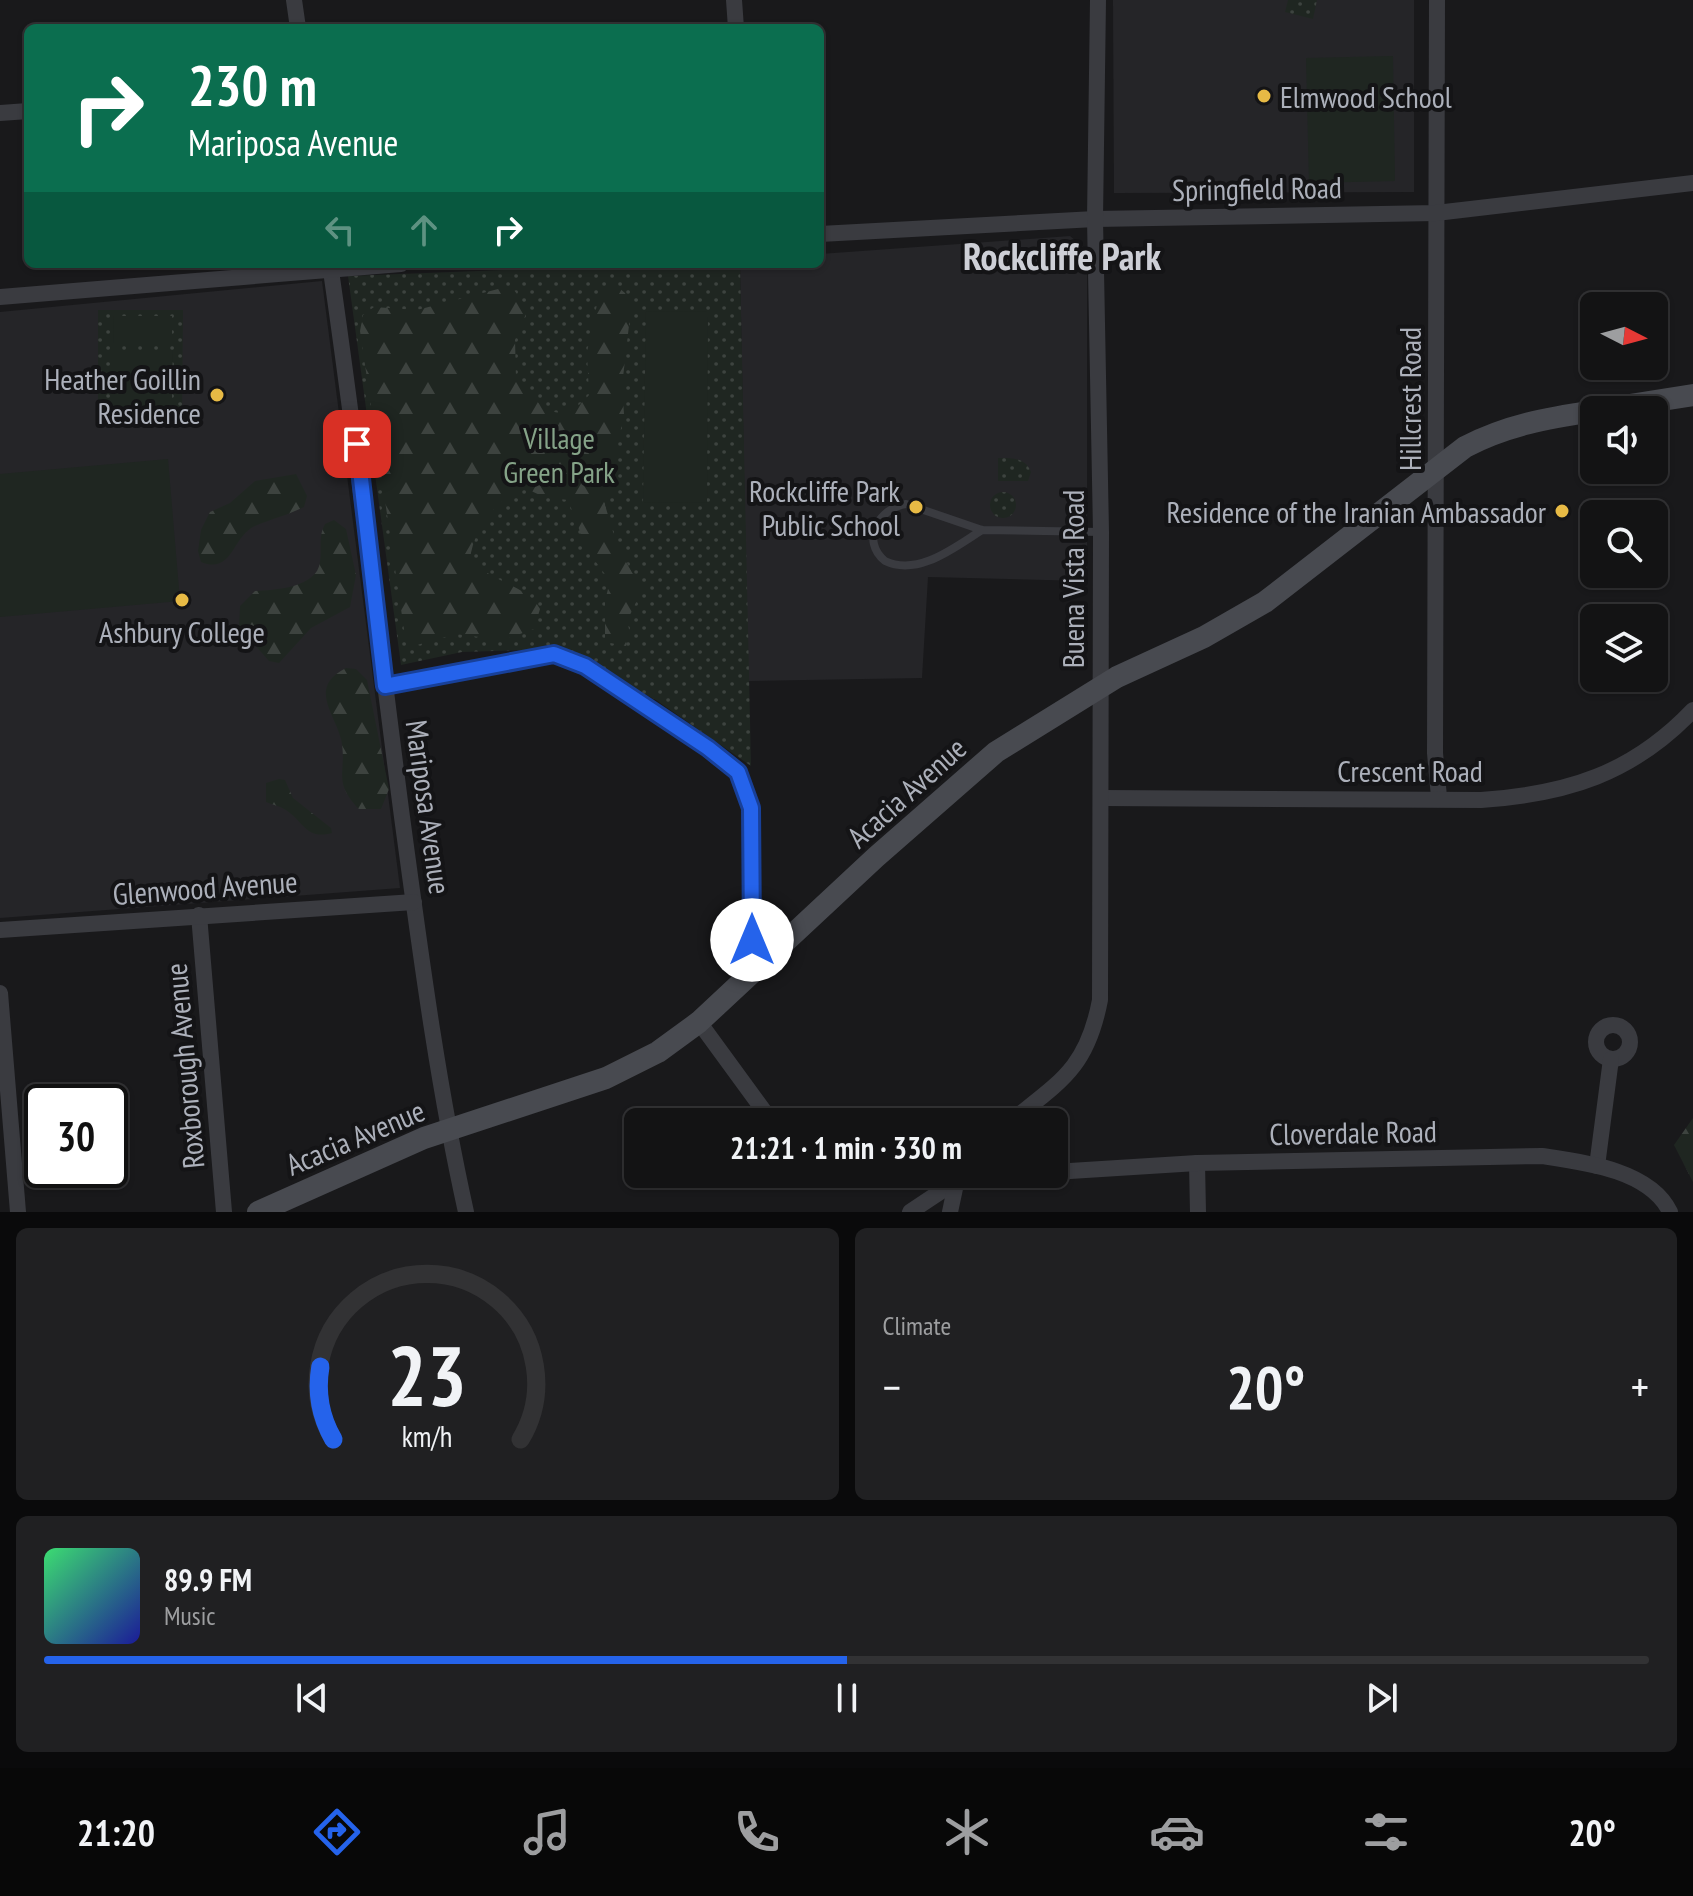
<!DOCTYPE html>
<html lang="en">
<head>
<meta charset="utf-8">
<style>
  :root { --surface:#131314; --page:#202022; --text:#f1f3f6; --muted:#9d9ea0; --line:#323234; --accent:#2563eb }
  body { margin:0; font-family:"PT Sans Narrow",sans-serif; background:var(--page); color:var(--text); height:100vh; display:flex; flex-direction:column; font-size:30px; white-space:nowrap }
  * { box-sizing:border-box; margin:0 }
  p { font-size:26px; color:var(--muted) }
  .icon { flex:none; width:44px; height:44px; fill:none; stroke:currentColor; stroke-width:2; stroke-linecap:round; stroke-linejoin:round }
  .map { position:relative; height:1212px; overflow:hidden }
  .drawer { display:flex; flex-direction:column; gap:16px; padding:16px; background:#0a0a0b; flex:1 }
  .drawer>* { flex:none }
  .hud { position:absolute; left:24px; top:24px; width:800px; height:244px; border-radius:12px; box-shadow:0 2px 6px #0004,0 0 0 2px var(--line); background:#0b6e4f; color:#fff; overflow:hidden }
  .needle { width:52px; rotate:96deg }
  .tools { position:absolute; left:1580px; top:292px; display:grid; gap:16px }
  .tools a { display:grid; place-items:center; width:88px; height:88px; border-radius:12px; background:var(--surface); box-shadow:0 2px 6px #0004,0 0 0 2px var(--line); font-size:40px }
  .speed { position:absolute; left:24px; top:1084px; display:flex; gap:16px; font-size:40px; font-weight:700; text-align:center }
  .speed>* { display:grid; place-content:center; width:104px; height:104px; border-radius:50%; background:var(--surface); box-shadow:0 2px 6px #0004,0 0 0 2px var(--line); line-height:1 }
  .speed .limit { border:4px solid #111; border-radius:12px; background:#fff; color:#111 }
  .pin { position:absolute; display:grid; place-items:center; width:68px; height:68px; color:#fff; margin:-34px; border-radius:16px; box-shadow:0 4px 12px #0006 }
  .me { position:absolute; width:88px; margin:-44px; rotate:0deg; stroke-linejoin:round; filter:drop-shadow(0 0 6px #0008) }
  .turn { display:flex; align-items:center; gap:28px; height:168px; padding:0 32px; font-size:36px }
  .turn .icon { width:104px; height:104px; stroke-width:2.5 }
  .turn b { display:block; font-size:56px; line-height:68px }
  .lanes { display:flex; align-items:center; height:76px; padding:0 32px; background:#0003; justify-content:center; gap:40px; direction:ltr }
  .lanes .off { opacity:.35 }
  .big { font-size:60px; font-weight:800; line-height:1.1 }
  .drawer .card { flex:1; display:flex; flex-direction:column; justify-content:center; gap:12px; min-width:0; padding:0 28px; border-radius:12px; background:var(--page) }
  .drawer .dial { align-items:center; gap:0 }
  .dial svg { height:208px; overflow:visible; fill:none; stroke:var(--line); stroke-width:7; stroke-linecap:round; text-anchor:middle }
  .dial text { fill:var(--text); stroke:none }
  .song { display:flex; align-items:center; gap:24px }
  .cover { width:96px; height:96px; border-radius:12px; background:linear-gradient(135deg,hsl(140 70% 55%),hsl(240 70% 35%)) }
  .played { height:8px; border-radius:4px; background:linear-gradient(90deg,var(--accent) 50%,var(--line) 50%) }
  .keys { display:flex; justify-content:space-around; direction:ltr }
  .heat { display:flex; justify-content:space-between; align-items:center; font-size:44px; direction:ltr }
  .drawer .tiles { flex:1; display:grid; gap:16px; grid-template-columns:1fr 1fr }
  .card:last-child { grid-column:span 2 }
  .trip { position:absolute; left:624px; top:1108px; width:444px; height:80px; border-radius:12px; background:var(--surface); box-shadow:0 2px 6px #0004,0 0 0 2px var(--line); font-weight:800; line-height:80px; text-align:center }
  .dock { display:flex; height:128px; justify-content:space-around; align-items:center; background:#080808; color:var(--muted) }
  .dock .icon { width:56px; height:56px }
  .dock .current { color:var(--accent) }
  .dock b { font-size:36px; color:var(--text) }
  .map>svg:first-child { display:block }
</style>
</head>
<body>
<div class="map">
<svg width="1693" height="1212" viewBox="0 0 1693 1212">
  <defs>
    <pattern id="grass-dots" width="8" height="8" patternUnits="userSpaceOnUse" patternTransform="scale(2)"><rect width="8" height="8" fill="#1f2621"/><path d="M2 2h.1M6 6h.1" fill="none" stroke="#3d433f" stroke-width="1.8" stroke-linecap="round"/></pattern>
    <pattern id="forest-firs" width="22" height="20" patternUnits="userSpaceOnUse" patternTransform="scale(2)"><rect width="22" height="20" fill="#1f2621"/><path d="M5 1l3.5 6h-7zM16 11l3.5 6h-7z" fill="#3d433f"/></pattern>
  </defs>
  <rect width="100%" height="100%" fill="#19191b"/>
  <!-- built -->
  <g fill="#252528">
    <path d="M1113 0H1414V192L1114 193Z"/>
    <path d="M1070 236 1087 250V581L928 577 922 678 748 681 740 264H820V254Z"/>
    <path d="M322 281 400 888 0 918V312Z"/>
  </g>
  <!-- grass -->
  <g fill="url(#grass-dots)">
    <path d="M1288 0H1317L1313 19 1285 12Z"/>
    <path d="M654 264H740L751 766 656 700 557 649 462 652 401 665 348 276Z"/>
    <path d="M98 310H183L182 415H98Z"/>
    <path d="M998 458C1011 458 1025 457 1031 472L1028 481H998Z"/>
    <circle cx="1003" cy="505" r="13"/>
  </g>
  <!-- forest -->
  <g fill="url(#forest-firs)">
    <path d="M502 288 514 290 528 309 515 340 516 379C540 405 558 431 589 395L587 352 599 295 606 289 619 288 625 293 631 308 622 386 624 414 605 505 617 545 642 590 627 621 630 633 626 646 605 642V601L610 581 587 550 568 500 544 497 527 489C496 497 474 528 470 559 490 582 527 585 540 609L534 629 503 640 456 634 417 645 405 636 360 331 363 315 374 307 417 310Z"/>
    <path d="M296 474 307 496 304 507C288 515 271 519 255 526 232 536 233 575 201 562L198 551 201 530 210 512 230 503 255 481Z"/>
    <path d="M334 520 346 529 356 575 350 607 311 628 279 663 269 661 239 627 240 606 255 591C274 590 317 588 320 562 322 548 318 537 325 524Z"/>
    <path d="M346 668 356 669 367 680 389 789 381 809H359C331 780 348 771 341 739 334 712 308 687 346 668Z"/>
    <path d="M279 779 285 780 293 798 331 828 332 833C306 840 304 822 286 810 280 806 273 805 266 802V783Z"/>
    <path d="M1693 1118V1182L1674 1145Z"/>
  </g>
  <!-- pitch -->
  <g fill="#1f2621">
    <path d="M1393 56 1395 181 1309 183 1306 58Z"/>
    <path d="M646 311 708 312 707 503 643 502Z"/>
    <path d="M114 316H172V343H113Z"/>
    <path d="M114 350H173L172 377H114Z"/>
    <rect x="114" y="384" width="58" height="28"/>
    <path d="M168 459 180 601 0 617V474Z"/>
  </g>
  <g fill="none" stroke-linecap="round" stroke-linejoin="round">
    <!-- lane -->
    <path stroke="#3a3b40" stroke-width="8" d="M982 530C955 547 918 577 885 561 860 541 879 508 906 504L982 530 1101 532"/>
    <!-- street -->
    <g stroke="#3a3b40" stroke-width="16">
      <path d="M294 0 298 28"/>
      <path d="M734 0 736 28"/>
      <path d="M1437 0 1435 753 1439 797"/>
      <path d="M0 113 28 111"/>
      <path d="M820 234 1095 219 1436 213 1693 183"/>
      <path d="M330 264C357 448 378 633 402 817 420 949 437 1082 466 1212"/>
      <path d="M0 297 401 264"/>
      <path d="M385 686 554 654 585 666 708 748 738 772 751 808 752 940 763 964"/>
      <path d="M1101 798 1481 800C1567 794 1632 774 1693 710"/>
      <path d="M199 915 224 1212"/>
      <path d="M0 930 414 902"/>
      <path d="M0 993 18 1212"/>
      <path d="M699 1022 772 1122"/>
      <circle cx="1613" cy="1042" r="17"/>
      <path d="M1010 1122C1061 1081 1087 1068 1100 1000L1101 532 1095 219 1098 0"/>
      <path d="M1197 1163 1198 1212"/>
      <path d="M1597 1166 1611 1059"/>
      <path d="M1054 1172 1197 1163 1542 1156C1583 1162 1650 1170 1670 1212"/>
      <path d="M815 1174 820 1181"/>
      <path d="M910 1212 955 1182 1021 1174"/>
      <path d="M950 1212 957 1179"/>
    </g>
    <!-- secondary -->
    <g stroke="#484a50" stroke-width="22">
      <path d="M1598 410 1693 395"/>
      <path d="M258 1212 424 1138 606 1078 658 1052 699 1022 876 857 996 752 1117 677 1204 637 1265 602 1465 447C1507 425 1548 418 1594 411"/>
    </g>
  </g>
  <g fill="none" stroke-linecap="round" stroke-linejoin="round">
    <defs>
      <path id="route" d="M357 444 385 686 554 654 585 666 708 748 738 772 751 808 752 940"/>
    </defs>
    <!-- route casing -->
    <use href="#route" stroke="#184099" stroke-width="20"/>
    <!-- route -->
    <use href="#route" stroke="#2563eb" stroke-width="14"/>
  </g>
  <!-- markers -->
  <g fill="#e7ba45" stroke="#141416" stroke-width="3">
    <circle cx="1264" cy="96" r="8"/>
    <circle cx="217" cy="395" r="8"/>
    <circle cx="916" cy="507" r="8"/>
    <circle cx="1562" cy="511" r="8"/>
    <circle cx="182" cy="600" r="8"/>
  </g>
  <g text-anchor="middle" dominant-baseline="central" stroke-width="8" stroke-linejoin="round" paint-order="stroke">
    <!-- poi labels -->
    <g font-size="30" fill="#acb0ba" stroke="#141416" text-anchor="end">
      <text x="1280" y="96" text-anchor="start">Elmwood School</text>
      <text x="201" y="378">Heather Goillin<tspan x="201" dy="34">Residence</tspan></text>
      <text x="900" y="490">Rockcliffe Park<tspan x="900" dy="34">Public School</tspan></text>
      <text x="1546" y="511">Residence of the Iranian Ambassador</text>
      <text x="182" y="631" text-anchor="middle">Ashbury College</text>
    </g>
    <!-- street labels -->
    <g font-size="30" fill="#acb0ba" stroke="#141416">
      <text transform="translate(1257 188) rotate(-1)">Springfield Road</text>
      <text transform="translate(1409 399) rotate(-90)">Hillcrest Road</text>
      <text transform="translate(1072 579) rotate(-90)">Buena Vista Road</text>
      <text x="1410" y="770">Crescent Road</text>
      <text transform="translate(906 792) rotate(-42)">Acacia Avenue</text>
      <text transform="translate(429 807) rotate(82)">Mariposa Avenue</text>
      <text transform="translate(205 887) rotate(-4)">Glenwood Avenue</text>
      <text transform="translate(184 1066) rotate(-95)">Roxborough Avenue</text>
      <text transform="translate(1353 1132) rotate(-1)">Cloverdale Road</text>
      <text transform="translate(355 1137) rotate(-23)">Acacia Avenue</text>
    </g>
    <!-- park labels -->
    <g font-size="30" fill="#85a388" stroke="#141416">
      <text x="559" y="437">Village<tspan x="559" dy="34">Green Park</tspan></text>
    </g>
    <!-- district labels -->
    <g font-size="38" font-weight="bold" fill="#cdcfd6" stroke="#141416">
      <text x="1062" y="255">Rockcliffe Park</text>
    </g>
  </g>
</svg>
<div class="tools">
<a><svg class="needle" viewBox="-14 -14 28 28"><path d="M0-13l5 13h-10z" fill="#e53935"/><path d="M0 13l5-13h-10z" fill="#9d9ea0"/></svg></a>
<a><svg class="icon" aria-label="sound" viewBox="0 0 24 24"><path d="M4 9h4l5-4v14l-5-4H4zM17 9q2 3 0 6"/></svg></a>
<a><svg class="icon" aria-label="search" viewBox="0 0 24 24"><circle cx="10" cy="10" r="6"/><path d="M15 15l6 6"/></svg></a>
<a><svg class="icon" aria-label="layers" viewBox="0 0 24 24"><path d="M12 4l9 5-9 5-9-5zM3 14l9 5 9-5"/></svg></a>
</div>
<div class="speed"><div class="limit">30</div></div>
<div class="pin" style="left:357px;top:444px;background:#d93025"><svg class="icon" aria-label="arrive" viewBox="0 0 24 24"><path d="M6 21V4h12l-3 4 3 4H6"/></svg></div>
<svg class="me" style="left:752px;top:940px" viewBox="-20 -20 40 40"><circle r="19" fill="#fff"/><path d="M0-13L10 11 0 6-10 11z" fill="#2563eb"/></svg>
<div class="trip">21:21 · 1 min · 330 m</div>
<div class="hud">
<div class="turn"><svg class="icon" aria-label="right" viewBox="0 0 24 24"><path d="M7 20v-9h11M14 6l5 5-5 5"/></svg><div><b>230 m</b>Mariposa Avenue</div></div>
<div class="lanes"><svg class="icon off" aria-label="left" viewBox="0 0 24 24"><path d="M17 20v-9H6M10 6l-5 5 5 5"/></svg><svg class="icon off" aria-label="ahead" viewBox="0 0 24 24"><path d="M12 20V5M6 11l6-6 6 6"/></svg><svg class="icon" aria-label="right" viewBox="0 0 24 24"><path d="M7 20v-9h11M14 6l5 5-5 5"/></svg></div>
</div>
</div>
<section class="drawer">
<div class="tiles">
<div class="card dial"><svg viewBox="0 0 100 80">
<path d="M14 69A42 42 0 1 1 86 69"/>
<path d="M14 69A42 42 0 0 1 9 41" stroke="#2563eb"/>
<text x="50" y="56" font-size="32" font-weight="700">23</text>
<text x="50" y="72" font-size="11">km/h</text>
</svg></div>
<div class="card"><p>Climate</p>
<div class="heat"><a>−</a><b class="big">20°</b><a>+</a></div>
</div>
<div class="card">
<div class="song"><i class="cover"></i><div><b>89.9 FM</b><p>Music</p></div></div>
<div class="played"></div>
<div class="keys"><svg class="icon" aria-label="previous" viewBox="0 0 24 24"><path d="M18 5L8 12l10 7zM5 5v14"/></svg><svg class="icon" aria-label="pause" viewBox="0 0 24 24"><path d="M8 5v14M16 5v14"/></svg><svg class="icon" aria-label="next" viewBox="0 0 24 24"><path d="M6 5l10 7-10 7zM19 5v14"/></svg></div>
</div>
</div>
</section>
<nav class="dock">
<b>21:20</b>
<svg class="icon current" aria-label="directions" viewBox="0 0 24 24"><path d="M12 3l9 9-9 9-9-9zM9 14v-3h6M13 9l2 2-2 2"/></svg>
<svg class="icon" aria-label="music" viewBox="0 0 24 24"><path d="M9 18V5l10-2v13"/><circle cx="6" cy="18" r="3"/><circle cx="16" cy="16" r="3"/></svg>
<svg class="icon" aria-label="phone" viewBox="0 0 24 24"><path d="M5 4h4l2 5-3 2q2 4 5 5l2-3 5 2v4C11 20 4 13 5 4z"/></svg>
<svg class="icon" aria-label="climate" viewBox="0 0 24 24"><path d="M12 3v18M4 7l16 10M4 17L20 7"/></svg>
<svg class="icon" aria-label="car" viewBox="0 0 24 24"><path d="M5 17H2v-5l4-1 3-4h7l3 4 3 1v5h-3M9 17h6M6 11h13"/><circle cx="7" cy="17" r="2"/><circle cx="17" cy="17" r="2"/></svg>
<svg class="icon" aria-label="filters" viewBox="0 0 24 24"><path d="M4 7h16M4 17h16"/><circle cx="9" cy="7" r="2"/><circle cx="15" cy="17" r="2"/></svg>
<b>20°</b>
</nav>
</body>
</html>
